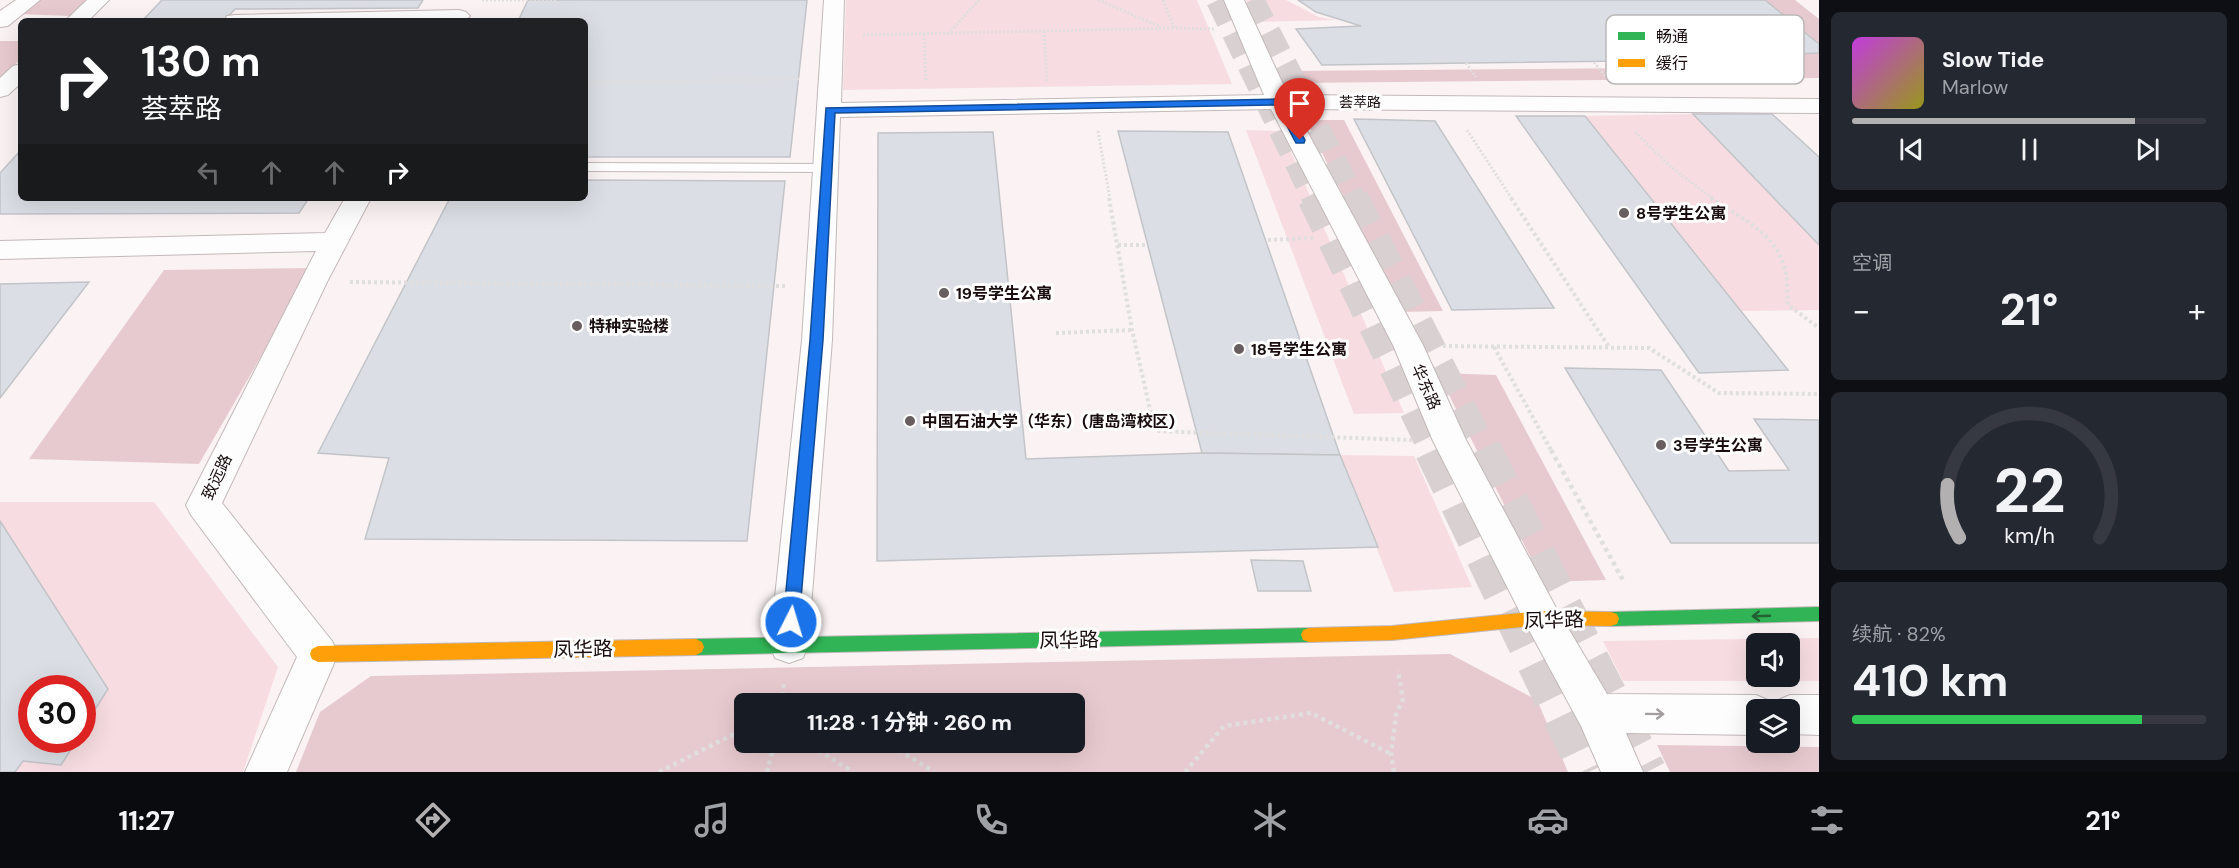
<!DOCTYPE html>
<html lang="zh">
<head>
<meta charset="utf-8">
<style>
  :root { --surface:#171b24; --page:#242831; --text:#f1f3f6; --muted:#9ea1a6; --line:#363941; --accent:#b3b0b2 }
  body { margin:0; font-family:"DM Sans","Noto Sans SC",sans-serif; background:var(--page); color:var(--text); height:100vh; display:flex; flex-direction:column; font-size:22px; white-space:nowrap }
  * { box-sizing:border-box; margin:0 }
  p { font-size:20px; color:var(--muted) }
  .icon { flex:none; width:33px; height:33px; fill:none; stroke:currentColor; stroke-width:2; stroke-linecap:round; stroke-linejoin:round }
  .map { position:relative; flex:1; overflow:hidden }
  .panel { display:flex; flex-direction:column; gap:12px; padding:12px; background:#0d0f14; width:420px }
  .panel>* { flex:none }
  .guide { position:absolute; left:18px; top:18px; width:570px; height:183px; border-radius:9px; box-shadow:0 6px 24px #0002; background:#202124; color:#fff; overflow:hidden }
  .controls { position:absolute; left:1746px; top:633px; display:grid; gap:12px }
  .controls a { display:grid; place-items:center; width:54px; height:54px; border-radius:9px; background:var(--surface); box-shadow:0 6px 24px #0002; font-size:30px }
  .speed { position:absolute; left:18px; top:675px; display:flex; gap:12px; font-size:30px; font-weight:700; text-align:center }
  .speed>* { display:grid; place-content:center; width:78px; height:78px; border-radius:50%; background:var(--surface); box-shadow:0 6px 24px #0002; line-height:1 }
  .speed .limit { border:9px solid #d22; background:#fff; color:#111 }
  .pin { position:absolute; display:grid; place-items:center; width:51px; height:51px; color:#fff; margin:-62px -26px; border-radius:50% 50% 50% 0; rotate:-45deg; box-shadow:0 0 6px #0007 }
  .pin .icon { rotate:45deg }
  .me { position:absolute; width:66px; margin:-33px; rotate:5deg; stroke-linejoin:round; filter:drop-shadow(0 0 4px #0008) }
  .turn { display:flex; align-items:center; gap:21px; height:126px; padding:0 24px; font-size:27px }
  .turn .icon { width:78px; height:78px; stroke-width:2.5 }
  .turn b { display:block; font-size:42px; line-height:51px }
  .lanes { display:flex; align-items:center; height:57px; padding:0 24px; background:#0003; justify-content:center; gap:30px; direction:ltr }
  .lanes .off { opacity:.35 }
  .big { font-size:45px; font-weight:700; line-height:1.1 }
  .panel .tile { flex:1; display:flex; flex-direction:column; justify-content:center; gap:9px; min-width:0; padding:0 21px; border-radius:9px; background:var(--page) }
  .panel .dial { align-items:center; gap:0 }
  .dial svg { height:156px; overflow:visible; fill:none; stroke:var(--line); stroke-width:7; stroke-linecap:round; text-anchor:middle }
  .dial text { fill:var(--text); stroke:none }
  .song { display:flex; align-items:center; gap:18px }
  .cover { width:72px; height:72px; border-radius:9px; background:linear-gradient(135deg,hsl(290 70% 55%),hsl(60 70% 35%)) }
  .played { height:6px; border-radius:3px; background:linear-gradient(90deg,var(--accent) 80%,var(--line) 80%) }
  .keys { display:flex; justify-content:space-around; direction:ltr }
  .heat { display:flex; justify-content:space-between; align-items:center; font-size:33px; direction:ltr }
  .charge { height:9px; border-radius:4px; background:linear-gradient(90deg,#34c759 82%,var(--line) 0) }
  .trip { position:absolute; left:734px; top:693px; width:351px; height:60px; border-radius:9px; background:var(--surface); box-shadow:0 6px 24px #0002; font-weight:700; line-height:60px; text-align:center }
  .tabs { display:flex; height:96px; justify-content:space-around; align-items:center; background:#090b0e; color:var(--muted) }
  .tabs .icon { width:42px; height:42px }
  .tabs .active { color:var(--accent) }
  .tabs b { font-size:27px; color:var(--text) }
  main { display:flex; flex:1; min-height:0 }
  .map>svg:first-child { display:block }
</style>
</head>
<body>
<main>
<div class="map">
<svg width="1819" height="772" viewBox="0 0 1819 772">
  <rect width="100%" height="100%" fill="#faf2f3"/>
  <!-- green -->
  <g fill="#f7dde1" fill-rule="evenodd">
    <path d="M846 0H1197L1232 84 843 90Z"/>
    <path d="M1246 0H1286L1319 17 1336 20 1255 22Z"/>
    <path d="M1693 114 1819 245V310L1741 311 1585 116Z"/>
    <path d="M1246 130 1282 131 1404 413 1354 414Z"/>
    <path d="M1340 455 1414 456 1472 587 1394 592Z"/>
    <path d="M0 502H154L278 667 243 772H15L23 761 61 765 77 740H82L83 730 108 689 0 521Z"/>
    <path d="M1819 638V681H1623L1603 641ZM1756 644H1790V676H1756Z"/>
  </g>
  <!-- forest -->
  <g fill="#e7cacf" fill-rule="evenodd">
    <path d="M40 0H88L70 16 20 14Z"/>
    <path d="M1765 0H1795L1819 19V44Z"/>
    <path d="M0 41H21V59L0 78Z"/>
    <path d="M1819 53V78L1292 83 1289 71 1784 67 1775 55Z"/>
    <path d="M1306 120H1344L1443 311 1400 312Z"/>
    <path d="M312 268 199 464 29 459 164 270Z"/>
    <path d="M1438 373 1496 375 1606 580 1543 582Z"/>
    <path d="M1450 654 1537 700 1568 772H296L320 712 371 676ZM744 704H1074V742H744Z"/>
    <path d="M1657 745 1819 747V772H1670Z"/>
  </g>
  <!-- building -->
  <g fill="#dbdfe5" stroke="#c2c4c8" stroke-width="1.5">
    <path d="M162 0H423L418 8 235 9 224 21H142Z"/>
    <path d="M528 0H807L790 157H585V21H518Z"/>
    <path d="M1298 0H1765L1819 44V53L1775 55 1779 59 1322 65 1296 29 1361 26 1316 12Z"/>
    <path d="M1693 114H1772L1819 157V245Z"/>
    <path d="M1516 116H1585L1788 370 1699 373Z"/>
    <path d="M1354 119 1435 121 1554 308 1452 310Z"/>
    <path d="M1118 131 1228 132 1340 455 1202 453Z"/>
    <path d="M993 132 1026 459 1202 453 1340 455 1378 547 877 561 878 133Z"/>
    <path d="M21 150V198H309L299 213 0 214V173Z"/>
    <path d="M585 180 785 181 747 541 365 539 389 458 318 453 450 198H585Z"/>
    <path d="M89 282 0 398V284Z"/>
    <path d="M1565 368 1661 370 1729 471 1789 470 1754 419 1819 420V543H1671Z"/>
    <path d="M0 521 108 689 82 730V688H32V740H77L61 765 23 761 15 772H0Z"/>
    <path d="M1251 560 1303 561 1311 591H1258Z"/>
  </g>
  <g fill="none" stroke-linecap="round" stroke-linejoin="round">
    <!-- secondary-tunnel-far2 -->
    <g stroke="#d8d0d1" stroke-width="24" stroke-dasharray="24 12" stroke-linecap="butt">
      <path d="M1218 0 1314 199"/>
      <path d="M1252 0 1354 199"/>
    </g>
    <!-- secondary-tunnel-far1 -->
    <g stroke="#d8d0d1" stroke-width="31" stroke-dasharray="31 16" stroke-linecap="butt">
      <path d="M1313 198 1435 452"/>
      <path d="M1353 198 1483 452"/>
    </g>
    <!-- secondary-tunnel -->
    <g stroke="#d8d0d1" stroke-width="39" stroke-dasharray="39 20" stroke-linecap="butt">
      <path d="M1434 450 1589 772"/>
      <path d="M1482 450 1647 772"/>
    </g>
    <defs>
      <path id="lane" d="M585 163 826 164 832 168 826 172 585 171Z"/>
      <g id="street">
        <path d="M16 0H40L8 26 0 27V11Z"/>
        <path d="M87 0H109L88 21H65Z"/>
        <path d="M824 0H844L841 103 1264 95 1224 0H1244L1288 95 1819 99V113L1295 109 1423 345 1466 440 1555 606 1607 694 1756 695 1770 701 1773 707 1776 701 1790 695H1819V735L1790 734V710H1756V735L1626 733 1643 772H1601L1581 726 1529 630 1433 441 1393 345 1271 109 840 117 832 340 808 645 803 658 789 663 775 658 770 645 802 340Z"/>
        <path d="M459 10 466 12 470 16 466 20 224 21 227 16 235 15Z"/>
        <path d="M21 64V83L8 95 0 97V78L13 66Z"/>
        <path d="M345 198H371L327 282 222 503 332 641 338 654 287 772H245L297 657 191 515 186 505 316 251 0 259V241L325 233Z"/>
      </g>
      <g id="fast">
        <path d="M1819 607V621L1611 626 1605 624 1603 619 1605 614 1611 612Z"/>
        <path d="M1309 628 1315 630 1317 635 1315 640 1309 642 696 655 690 652 688 647 690 642 696 639Z"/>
      </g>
      <g id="slow">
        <path d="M1542 611 1611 612 1617 614 1619 619 1617 624 1611 626 1542 625 1392 640 1309 642 1303 640 1301 635 1303 630 1309 628 1392 626Z"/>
        <path d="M696 639 702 642 704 647 702 652 696 655 318 662 312 659 310 654 312 649 318 646Z"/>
      </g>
    </defs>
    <!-- lane casing -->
    <use href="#lane" stroke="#c3b9ba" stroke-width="2"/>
    <!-- street casing -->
    <use href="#street" stroke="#c3b9ba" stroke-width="2"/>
    <!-- fast casing -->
    <use href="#fast" stroke="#c3b9ba" stroke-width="2"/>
    <!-- slow casing -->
    <use href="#slow" stroke="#c3b9ba" stroke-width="2"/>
    <!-- path-far2 -->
    <g stroke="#e0dede" stroke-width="3" stroke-dasharray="2 2" stroke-linecap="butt">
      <path d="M482 0H556"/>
      <path d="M1098 0 1161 27"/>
      <path d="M1163 0 1174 28 1216 29"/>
      <path d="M1044 31 1047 81"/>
      <path d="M924 34 926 82"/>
      <path d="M948 34 979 0"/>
      <path d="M863 35 1174 28"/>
      <path d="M1594 62 1607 78"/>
      <path d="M1466 63 1476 77"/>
      <path d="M585 83 800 79"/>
      <path d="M1467 130 1512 199"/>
      <path d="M1098 131 1110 199"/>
      <path d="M1635 132 1670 166 1713 199"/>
    </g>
    <!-- path-far1 -->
    <g stroke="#e0dede" stroke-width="4" stroke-dasharray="3 3" stroke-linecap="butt">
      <path d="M1109 198 1132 330 1155 431 1412 440"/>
      <path d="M1511 198 1609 347"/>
      <path d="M1711 198C1736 215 1773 232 1783 263 1788 276 1787 291 1788 305L1819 328"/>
      <path d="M1268 240 1315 238"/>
      <path d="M1118 245H1148"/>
      <path d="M350 282 786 286"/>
      <path d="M1056 333 1132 330"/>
      <path d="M1443 346 1649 348 1719 393 1819 394"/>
      <path d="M1494 347 1552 452"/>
    </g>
    <!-- path -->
    <g stroke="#e0dede" stroke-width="4.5" stroke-dasharray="4 4" stroke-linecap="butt">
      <path d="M1551 450 1624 582"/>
      <path d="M782 704 784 682"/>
      <path d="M805 742 853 772"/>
      <path d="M877 742 891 745 934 772"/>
      <path d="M659 772 744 729"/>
      <path d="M767 772 775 742"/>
      <path d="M1185 772 1224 726 1311 713 1391 754"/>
      <path d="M1394 772 1391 754 1396 715 1403 699 1398 670"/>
    </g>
    <!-- lane -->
    <use href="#lane" fill="#fefdfd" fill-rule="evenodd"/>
    <!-- street -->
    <use href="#street" fill="#fefdfd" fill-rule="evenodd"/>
    <!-- fast -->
    <use href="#fast" fill="#30b455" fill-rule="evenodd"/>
    <!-- slow -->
    <use href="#slow" fill="#ff9f0a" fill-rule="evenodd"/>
  </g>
  <!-- one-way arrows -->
  <defs><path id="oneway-shaft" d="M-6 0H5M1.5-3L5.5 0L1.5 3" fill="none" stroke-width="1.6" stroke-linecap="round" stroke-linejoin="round" transform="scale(1.5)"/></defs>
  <use stroke="#246032" href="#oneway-shaft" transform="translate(1761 616) rotate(178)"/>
  <use stroke="#a29d9e" href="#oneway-shaft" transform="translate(1655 714) rotate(1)"/>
  <!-- route -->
  <path fill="#1a73e8" stroke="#114b97" stroke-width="1.5" d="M1279 99 1284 102 1305 140 1304 143H1296L1276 105 835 113 823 340 799 622 797 627 791 629 785 627 783 622 810 340 826 108Z"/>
  <!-- markers -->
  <g fill="#685d5f" stroke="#fff" stroke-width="2">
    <circle cx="1624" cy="213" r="6"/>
    <circle cx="944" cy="293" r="6"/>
    <circle cx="577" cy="326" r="6"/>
    <circle cx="1239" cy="349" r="6"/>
    <circle cx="910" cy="421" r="6"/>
    <circle cx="1661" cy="445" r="6"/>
  </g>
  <g text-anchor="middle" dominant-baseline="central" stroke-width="6" stroke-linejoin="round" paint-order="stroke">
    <!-- far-street labels -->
    <g font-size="14" fill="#190d0f" stroke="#fff">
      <text x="1360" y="102">荟萃路</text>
    </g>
    <!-- poi labels -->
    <g font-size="16" font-weight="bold" fill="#190d0f" stroke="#fff" text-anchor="start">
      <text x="1636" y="213">8号学生公寓</text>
      <text x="956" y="293">19号学生公寓</text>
      <text x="589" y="326">特种实验楼</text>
      <text x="1251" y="349">18号学生公寓</text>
      <text x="922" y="421">中国石油大学（华东）(唐岛湾校区)</text>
      <text x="1673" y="445">3号学生公寓</text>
    </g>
    <!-- street labels -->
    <g font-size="16" fill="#190d0f" stroke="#fff">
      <text transform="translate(1426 387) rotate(66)">华东路</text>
      <text transform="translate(217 477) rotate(-65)">致远路</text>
    </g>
    <!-- near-street labels -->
    <g font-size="20" fill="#190d0f" stroke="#fff">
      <text transform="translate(1554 620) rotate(-2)">凤华路</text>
      <text transform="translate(1069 640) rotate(-1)">凤华路</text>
      <text transform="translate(583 649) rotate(-1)">凤华路</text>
    </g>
  </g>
  <!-- legend -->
  <rect x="1606" y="15" width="198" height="69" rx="9" fill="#fff" stroke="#bab6b7" stroke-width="1.5"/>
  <rect x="1618" y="32" width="27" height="8" fill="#30b455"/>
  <rect x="1618" y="59" width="27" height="8" fill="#ff9f0a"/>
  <g font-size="16" fill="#190d0f">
    <text x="1656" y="42">畅通</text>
    <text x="1656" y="69">缓行</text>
  </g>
</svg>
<div class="controls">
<a><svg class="icon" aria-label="sound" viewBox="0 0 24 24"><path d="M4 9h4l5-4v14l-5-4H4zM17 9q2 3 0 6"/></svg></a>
<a><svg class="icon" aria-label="layers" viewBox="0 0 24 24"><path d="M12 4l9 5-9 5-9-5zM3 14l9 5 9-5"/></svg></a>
</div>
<div class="speed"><div class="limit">30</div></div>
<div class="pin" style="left:1300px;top:140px;background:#d93025"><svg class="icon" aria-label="arrive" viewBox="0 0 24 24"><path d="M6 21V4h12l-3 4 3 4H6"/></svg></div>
<svg class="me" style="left:791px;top:622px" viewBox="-20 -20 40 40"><circle r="17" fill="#1a73e8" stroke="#fff" stroke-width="3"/><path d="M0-11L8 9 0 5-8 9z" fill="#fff"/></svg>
<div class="trip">11:28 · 1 分钟 · 260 m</div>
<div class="guide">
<div class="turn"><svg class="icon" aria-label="right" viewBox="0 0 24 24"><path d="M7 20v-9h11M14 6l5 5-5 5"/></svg><div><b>130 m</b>荟萃路</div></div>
<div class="lanes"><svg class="icon off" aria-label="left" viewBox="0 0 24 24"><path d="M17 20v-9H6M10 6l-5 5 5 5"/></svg><svg class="icon off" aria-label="ahead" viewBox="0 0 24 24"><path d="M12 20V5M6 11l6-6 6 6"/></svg><svg class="icon off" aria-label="ahead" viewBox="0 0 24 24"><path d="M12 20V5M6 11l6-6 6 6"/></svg><svg class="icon" aria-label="right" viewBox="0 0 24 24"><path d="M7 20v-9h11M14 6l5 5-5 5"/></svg></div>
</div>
</div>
<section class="panel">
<div class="tile">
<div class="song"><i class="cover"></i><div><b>Slow Tide</b><p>Marlow</p></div></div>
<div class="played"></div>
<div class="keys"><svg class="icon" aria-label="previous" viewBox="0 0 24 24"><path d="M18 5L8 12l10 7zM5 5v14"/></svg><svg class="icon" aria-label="pause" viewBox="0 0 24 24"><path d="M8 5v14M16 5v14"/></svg><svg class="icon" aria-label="next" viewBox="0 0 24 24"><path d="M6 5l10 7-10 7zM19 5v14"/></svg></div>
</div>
<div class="tile"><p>空调</p>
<div class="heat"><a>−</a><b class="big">21°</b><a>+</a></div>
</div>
<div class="tile dial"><svg viewBox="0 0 100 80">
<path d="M14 69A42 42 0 1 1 86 69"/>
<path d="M14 69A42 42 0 0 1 8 42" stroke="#b3b0b2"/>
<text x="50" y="56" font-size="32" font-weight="700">22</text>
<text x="50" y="72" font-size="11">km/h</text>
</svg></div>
<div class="tile"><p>续航 · 82%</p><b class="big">410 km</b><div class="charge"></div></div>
</section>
</main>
<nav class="tabs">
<b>11:27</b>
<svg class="icon active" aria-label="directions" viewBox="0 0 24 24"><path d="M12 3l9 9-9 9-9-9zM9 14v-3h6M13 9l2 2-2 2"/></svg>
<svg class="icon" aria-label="music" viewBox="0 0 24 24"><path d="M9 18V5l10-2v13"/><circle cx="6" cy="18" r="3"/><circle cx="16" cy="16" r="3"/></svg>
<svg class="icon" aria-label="phone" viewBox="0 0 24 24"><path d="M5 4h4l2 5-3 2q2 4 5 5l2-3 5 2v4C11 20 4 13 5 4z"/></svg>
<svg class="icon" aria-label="climate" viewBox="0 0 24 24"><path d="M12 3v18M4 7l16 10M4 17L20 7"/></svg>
<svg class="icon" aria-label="car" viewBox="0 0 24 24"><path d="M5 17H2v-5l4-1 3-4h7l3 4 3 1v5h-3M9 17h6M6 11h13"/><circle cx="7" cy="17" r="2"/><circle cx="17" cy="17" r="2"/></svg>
<svg class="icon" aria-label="filters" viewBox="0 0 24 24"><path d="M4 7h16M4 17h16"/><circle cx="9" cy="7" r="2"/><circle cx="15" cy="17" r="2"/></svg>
<b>21°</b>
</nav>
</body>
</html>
